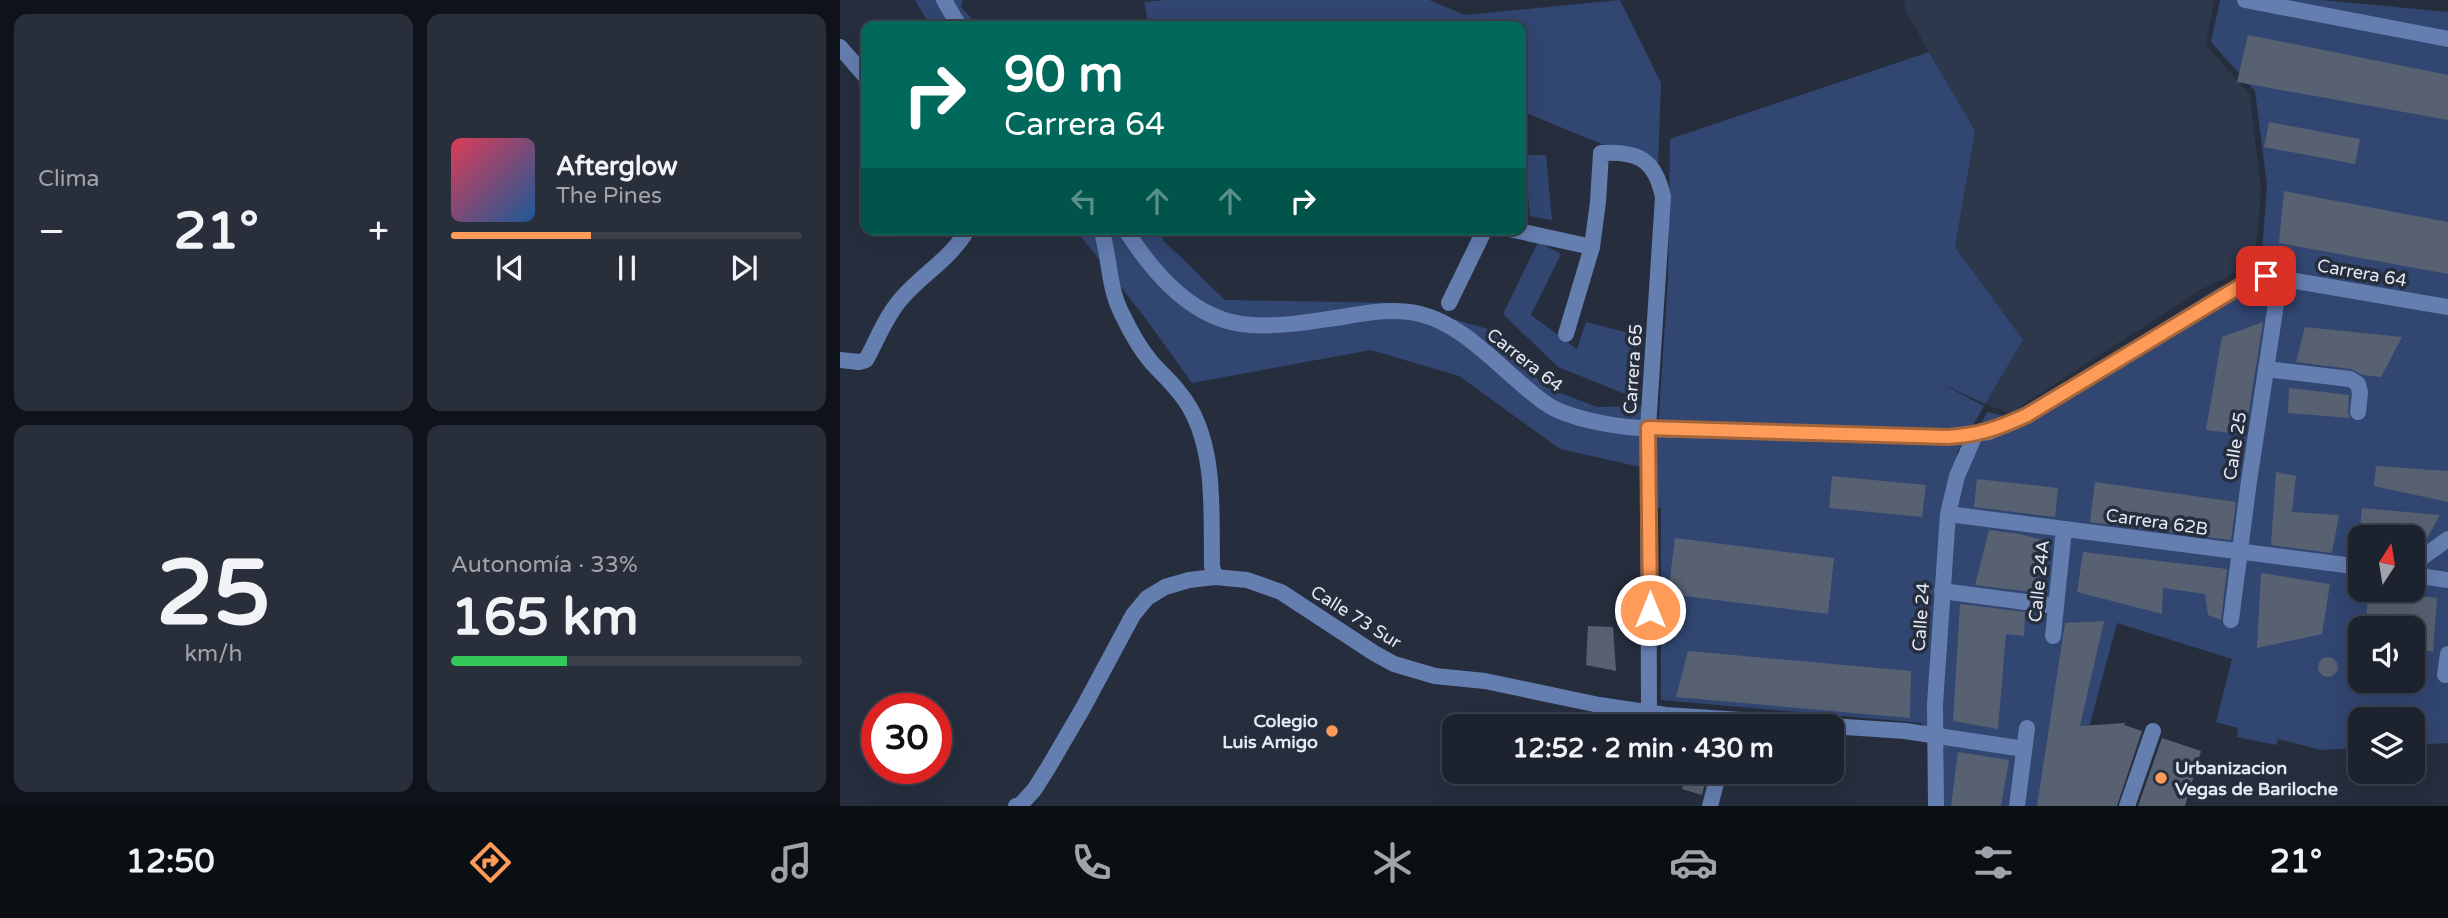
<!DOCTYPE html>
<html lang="es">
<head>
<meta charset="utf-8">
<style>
  :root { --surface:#1c222e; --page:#292f3a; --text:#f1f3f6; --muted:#a0a4aa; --line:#3a3f4a; --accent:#fe9b59 }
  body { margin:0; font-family:"Varela Round",sans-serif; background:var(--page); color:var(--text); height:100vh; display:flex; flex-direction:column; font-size:26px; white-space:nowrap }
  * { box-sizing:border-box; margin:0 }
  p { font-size:23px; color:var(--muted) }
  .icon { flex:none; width:38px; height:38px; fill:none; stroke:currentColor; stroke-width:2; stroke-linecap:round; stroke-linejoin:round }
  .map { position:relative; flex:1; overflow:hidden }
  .side { display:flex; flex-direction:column; gap:14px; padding:14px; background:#0f1319; width:840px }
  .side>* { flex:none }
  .top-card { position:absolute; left:21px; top:21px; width:665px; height:214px; border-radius:14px; box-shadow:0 7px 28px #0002,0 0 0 2px var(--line); background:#00695c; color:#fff; overflow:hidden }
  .needle { width:46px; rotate:12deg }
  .controls { position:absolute; left:1508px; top:525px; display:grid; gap:14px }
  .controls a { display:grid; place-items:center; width:77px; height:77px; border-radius:14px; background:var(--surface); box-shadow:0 7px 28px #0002,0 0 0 2px var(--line); font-size:35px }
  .speed { position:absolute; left:21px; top:693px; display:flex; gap:14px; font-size:35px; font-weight:700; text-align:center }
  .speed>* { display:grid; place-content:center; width:91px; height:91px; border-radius:50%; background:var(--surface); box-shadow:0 7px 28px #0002,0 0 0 2px var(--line); line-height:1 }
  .speed .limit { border:10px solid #d22; background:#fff; color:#111 }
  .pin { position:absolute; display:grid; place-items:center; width:60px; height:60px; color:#fff; margin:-30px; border-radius:14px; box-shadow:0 4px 10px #0006 }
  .me { position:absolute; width:77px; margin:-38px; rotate:0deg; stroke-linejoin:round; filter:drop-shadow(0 0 5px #0008) }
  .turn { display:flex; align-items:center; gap:24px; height:147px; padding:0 28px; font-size:32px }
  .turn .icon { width:91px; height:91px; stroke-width:2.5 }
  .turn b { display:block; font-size:49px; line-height:60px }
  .lanes { display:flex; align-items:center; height:66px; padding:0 28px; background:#0003; justify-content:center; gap:35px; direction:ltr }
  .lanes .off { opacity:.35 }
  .big { font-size:52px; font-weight:700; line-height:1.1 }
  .side .tile { flex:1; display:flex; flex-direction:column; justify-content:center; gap:10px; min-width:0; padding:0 24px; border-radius:14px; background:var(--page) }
  .side .dial { align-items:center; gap:0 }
  .dial b { font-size:91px; line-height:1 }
  .song { display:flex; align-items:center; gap:21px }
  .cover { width:84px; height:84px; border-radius:10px; background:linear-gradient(135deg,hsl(350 70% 55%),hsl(210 70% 35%)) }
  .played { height:7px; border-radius:4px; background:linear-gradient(90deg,var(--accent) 40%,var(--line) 40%) }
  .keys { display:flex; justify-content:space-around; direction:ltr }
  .heat { display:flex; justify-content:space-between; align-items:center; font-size:38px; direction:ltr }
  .charge { height:10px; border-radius:5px; background:linear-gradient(90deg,#34c759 33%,var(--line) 0) }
  .side .tiles { flex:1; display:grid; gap:14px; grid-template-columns:repeat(2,1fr) }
  .trip { position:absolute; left:602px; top:714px; width:402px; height:70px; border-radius:14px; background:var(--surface); box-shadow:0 7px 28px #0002,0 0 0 2px var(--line); font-weight:700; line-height:70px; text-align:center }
  .menu { display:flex; height:112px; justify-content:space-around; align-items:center; background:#0b0e12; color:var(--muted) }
  .menu .icon { width:49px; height:49px }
  .menu .active { color:var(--accent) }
  .menu b { font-size:32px; color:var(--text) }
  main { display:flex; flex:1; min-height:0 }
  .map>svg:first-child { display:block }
</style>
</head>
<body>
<main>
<section class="side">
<div class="tiles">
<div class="tile"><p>Clima</p>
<div class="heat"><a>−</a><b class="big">21°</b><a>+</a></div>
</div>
<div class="tile">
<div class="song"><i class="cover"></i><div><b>Afterglow</b><p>The Pines</p></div></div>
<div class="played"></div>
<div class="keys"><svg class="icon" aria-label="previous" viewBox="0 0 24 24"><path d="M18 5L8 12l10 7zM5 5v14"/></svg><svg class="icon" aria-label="pause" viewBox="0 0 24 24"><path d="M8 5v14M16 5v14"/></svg><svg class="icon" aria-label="next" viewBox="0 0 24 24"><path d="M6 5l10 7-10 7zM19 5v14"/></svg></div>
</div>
<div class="tile dial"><b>25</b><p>km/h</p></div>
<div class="tile"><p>Autonomía · 33%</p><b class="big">165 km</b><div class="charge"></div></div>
</div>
</section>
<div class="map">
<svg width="1608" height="806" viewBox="0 0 1608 806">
  <rect width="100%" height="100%" fill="#262e3e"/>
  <!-- built -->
  <path fill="#2d384d" d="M1064 0H1374L1366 45 1410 95 1421 191 1414 264 1362 289 1170 413 1145 404 1183 340 1115 247 1135 131 1066 12Z"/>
  <!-- green -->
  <g fill="#314671" fill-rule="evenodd">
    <path d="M75 0H123L121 7 139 26H90Z"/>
    <path d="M326 0H589L625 15 780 0 821 83 818 167 681 111V26H309L304 2Z"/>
    <path d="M1380 0H1482L1608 12V743L1573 745V719H1521V748L1481 750 1438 739 1436 745 1397 737 1398 728 1376 722 1392 659 1277 623 1228 806H1100L1104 750 1081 723 821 700V508L817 507V445L828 278 830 139 1089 52 1135 131 1115 247 1183 340 1145 404 1098 382 1144 406 1116 454 1126 455 1147 412 1173 418 1376 289 1421 267 1427 185 1415 91 1371 42ZM1521 537H1573V590H1521ZM1521 628H1573V681H1521Z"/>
    <path d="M684 155H706L712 220 690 216Z"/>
    <path d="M235 229H318L324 241 385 300 558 303 651 330 705 387 757 407 817 406 814 470 720 449 619 376 531 350 352 383 306 319Z"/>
    <path d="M698 242 721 254 691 315 737 349 746 322 793 334 785 394 718 367 663 314Z"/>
  </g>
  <!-- building -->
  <g fill="#586172">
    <path d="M1408 35 1608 75V120L1397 82Z"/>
    <path d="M1429 122 1520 139 1515 164 1424 147Z"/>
    <path d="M1444 191 1608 222V274L1439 243Z"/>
    <path d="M1423 322 1405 435 1366 430 1382 337Z"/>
    <path d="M1465 327 1562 337 1541 377 1523 375 1511 369 1456 362Z"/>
    <path d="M1449 388 1509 395 1508 412 1510 418 1448 413Z"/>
    <path d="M1536 466 1608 471V502L1534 486Z"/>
    <path d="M1436 472 1456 476 1452 512 1499 515 1492 553 1431 545Z"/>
    <path d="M992 476 1086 485 1082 517 989 508Z"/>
    <path d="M1137 479 1218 488 1215 517 1134 507Z"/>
    <path d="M1255 482 1396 502 1391 540 1250 522Z"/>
    <path d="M1522 508 1600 515 1585 542 1573 541V537H1519Z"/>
    <path d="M1149 530 1179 534 1210 542 1191 592 1135 585Z"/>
    <path d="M835 538 994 558 988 614 828 594Z"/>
    <path d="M1243 552 1387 569 1381 620 1368 615 1365 594 1323 588 1322 614 1237 592Z"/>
    <path d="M1421 573 1490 584 1482 634 1417 648Z"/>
    <path d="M1529 590 1597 598 1593 652 1573 647V628H1525Z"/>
    <path d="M1120 604 1185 612 1184 636 1166 634 1158 729 1113 721Z"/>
    <path d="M1264 621 1240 726 1285 723 1284 725 1302 731 1277 806H1197L1225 623Z"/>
    <path d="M748 626 773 627 776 671 746 665Z"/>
    <path d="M848 651 1071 671 1070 718 836 697Z"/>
    <circle cx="1488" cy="667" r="10"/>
    <path d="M1322 738 1361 751 1345 806H1298Z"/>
    <path d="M1118 752 1169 760 1161 806H1111Z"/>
    <path d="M846 775 866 780 862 795 842 789Z"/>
  </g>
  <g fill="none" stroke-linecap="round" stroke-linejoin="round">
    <!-- minor -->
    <g stroke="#647eb0" stroke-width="16">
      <path d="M104 0 119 26"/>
      <path d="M1405 0 1608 39"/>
      <path d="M0 47 26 77"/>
      <path d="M261 229C270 257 268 286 281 312 289 329 300 349 312 363 325 377 340 390 350 408 376 454 371 514 372 566L375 577"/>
      <path d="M285 229C313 273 354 322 411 325 439 327 468 322 495 318 522 314 552 307 580 314 618 323 650 357 679 382 692 393 706 406 722 412 773 432 831 429 885 431 959 433 1033 435 1108 437L1149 432 1187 415 1407 282 1426 276 1608 307"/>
      <path d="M669 229 752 247"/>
      <path d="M609 303 645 229"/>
      <path d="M726 334 752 247 758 202 761 153C798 151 815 159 823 197L808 428 809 712"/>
      <path d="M0 360 19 362 26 360C37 340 46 316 61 299 83 273 109 261 128 229"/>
      <path d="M1426 369 1510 379 1518 384 1520 393 1518 412"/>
      <path d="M1108 514 1521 567"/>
      <path d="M1573 564 1608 539"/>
      <path d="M1573 575 1608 580"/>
      <path d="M1102 591 1216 606"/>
      <path d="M1391 620 1409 481 1440 278"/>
      <path d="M1213 636 1224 529"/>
      <path d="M1605 675 1608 654"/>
      <path d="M176 806 181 804 194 790 208 768 243 708 293 615 307 598 325 587 349 580 375 577 407 580 441 592 534 653 554 664 595 676 645 681 759 705 826 715 1065 731 1184 749"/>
      <path d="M870 806 879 772"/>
      <path d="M1096 806 1095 704 1108 514 1117 476 1135 435"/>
      <path d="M1177 806 1187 728"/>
      <path d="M1287 806 1313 731"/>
    </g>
  </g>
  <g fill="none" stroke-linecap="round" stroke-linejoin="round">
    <defs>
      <path id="route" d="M810 610 808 428 1108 437C1139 435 1159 428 1187 415L1407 282 1426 276"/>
    </defs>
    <!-- route casing -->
    <use href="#route" stroke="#a5653a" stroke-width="18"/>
    <!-- route -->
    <use href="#route" stroke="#fe9b59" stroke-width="12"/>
  </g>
  <!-- markers -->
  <g fill="#fe9b59" stroke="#262e3e" stroke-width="2.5">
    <circle cx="492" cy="731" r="7"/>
    <circle cx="1321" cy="778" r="7"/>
  </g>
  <g text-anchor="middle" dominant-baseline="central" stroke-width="7" stroke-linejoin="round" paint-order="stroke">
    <!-- street labels -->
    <g font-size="18" fill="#e3e8f2" stroke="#262e3e">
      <text transform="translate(1522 273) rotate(10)">Carrera 64</text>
      <text transform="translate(685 360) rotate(38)">Carrera 64</text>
      <text transform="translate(793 369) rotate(-86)">Carrera 65</text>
      <text transform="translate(1395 446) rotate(-81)">Calle 25</text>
      <text transform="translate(1317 522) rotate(8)">Carrera 62B</text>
      <text transform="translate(1199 581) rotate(-84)">Calle 24A</text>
      <text transform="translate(516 617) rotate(32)">Calle 73 Sur</text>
      <text transform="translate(1081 617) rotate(-86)">Calle 24</text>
    </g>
    <!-- poi labels -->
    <g font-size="18" font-weight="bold" fill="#e3e8f2" stroke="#262e3e" text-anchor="end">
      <text x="478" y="721">Colegio<tspan x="478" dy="21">Luis Amigo</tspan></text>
      <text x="1335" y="768" text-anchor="start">Urbanizacion<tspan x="1335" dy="21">Vegas de Bariloche</tspan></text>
    </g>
  </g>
</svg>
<div class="controls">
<a><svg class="needle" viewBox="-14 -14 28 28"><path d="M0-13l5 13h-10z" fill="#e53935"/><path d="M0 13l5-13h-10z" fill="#a0a4aa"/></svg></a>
<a><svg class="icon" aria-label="sound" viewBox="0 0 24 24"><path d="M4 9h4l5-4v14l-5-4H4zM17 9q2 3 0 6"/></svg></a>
<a><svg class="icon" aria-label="layers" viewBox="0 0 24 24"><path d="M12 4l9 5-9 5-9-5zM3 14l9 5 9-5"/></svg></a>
</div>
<div class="speed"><div class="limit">30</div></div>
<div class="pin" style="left:1426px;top:276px;background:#d93025"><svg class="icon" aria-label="arrive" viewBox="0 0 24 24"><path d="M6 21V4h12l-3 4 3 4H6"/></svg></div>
<svg class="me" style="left:810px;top:610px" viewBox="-20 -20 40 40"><circle r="17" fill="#fe9b59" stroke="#fff" stroke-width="3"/><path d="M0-11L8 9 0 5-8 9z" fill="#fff"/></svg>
<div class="trip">12:52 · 2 min · 430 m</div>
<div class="top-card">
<div class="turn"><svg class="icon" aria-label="right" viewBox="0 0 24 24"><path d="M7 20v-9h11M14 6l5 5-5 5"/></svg><div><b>90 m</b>Carrera 64</div></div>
<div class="lanes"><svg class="icon off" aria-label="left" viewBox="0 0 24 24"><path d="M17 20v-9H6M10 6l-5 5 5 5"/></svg><svg class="icon off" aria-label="ahead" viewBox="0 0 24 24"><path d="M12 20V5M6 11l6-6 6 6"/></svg><svg class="icon off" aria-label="ahead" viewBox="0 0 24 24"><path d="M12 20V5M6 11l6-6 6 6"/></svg><svg class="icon" aria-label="right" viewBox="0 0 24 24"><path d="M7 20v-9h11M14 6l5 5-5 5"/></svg></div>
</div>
</div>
</main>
<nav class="menu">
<b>12:50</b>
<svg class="icon active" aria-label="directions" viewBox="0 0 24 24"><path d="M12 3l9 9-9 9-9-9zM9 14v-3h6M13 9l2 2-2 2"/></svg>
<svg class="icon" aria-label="music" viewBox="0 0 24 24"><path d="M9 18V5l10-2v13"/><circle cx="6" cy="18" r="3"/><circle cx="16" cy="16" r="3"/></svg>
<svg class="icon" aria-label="phone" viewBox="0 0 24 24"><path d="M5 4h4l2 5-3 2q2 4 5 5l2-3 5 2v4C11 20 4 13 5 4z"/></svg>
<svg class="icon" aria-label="climate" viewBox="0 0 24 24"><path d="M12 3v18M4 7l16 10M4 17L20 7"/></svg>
<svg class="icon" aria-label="car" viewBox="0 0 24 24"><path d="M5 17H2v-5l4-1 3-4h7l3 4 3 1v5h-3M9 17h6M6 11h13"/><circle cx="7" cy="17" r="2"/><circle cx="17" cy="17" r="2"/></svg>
<svg class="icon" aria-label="filters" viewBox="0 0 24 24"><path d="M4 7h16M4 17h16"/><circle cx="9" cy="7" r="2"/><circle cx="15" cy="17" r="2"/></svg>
<b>21°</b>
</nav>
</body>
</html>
